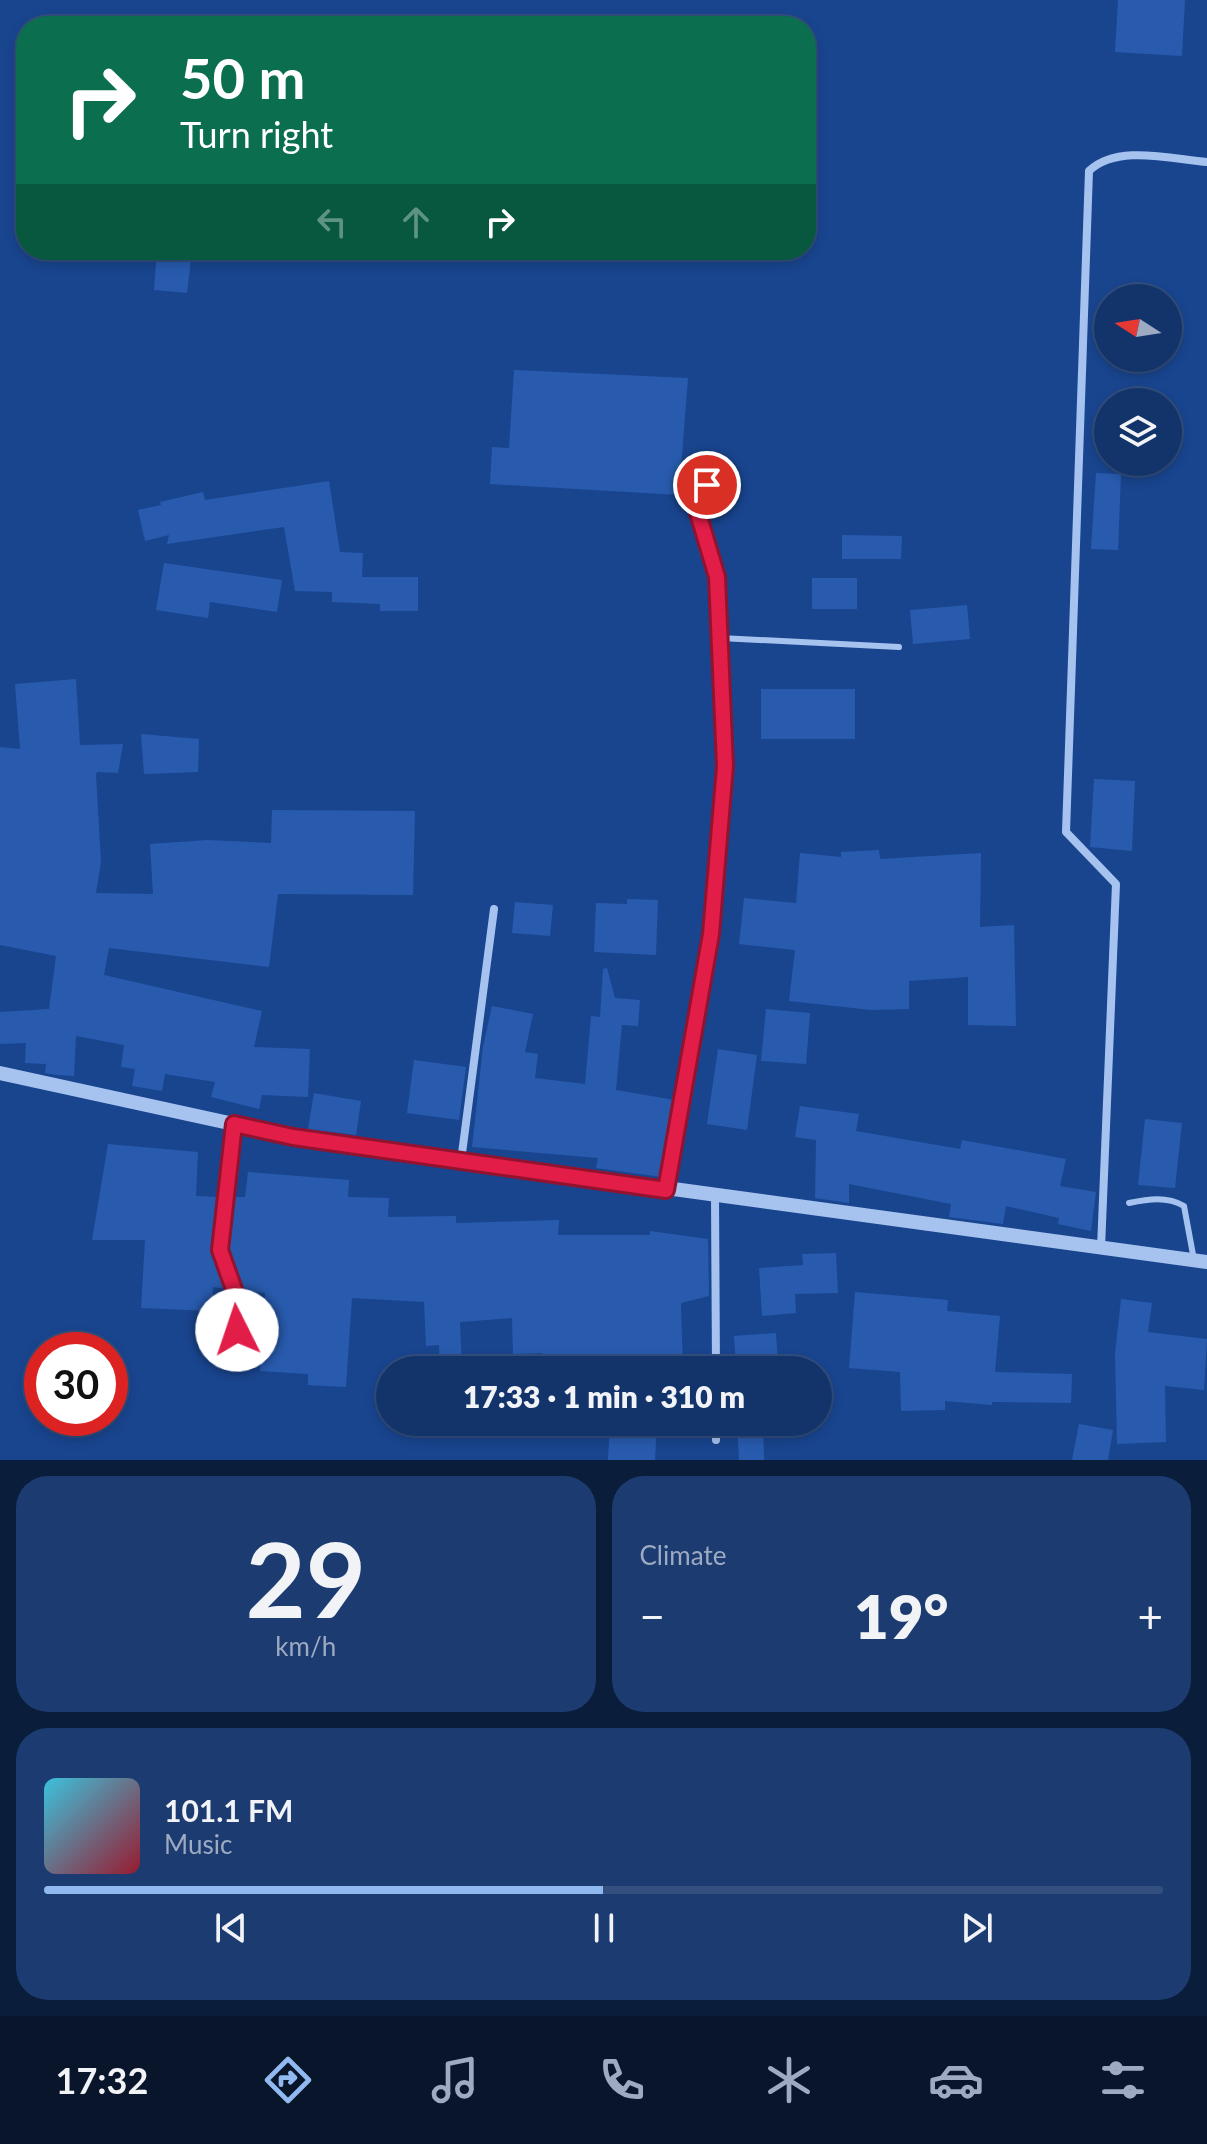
<!DOCTYPE html>
<html lang="en">
<head>
<meta charset="utf-8">
<style>
  :root { --surface:#13346b; --page:#1c3c71; --text:#f1f3f6; --muted:#9daac1; --line:#324f7e; --accent:#90b9f0 }
  body { margin:0; font-family:Lato,sans-serif; background:var(--page); color:var(--text); height:100vh; display:flex; flex-direction:column; font-size:30px; white-space:nowrap }
  * { box-sizing:border-box; margin:0 }
  p { font-size:26px; color:var(--muted) }
  .icon { flex:none; width:44px; height:44px; fill:none; stroke:currentColor; stroke-width:2; stroke-linecap:round; stroke-linejoin:round }
  .map { position:relative; height:1460px; overflow:hidden }
  .side { display:flex; flex-direction:column; gap:16px; padding:16px; background:#0a1d3b; flex:1 }
  .side>* { flex:none }
  .top-card { position:absolute; left:16px; top:16px; width:800px; height:244px; border-radius:32px; box-shadow:0 4px 12px #0003,0 0 0 2px var(--line); background:#0b6e4f; color:#fff; overflow:hidden }
  .needle { width:52px; rotate:282deg }
  .buttons { position:absolute; left:1094px; top:284px; display:grid; gap:16px }
  .buttons a { display:grid; place-items:center; width:88px; height:88px; border-radius:50%; background:var(--surface); box-shadow:0 4px 12px #0003,0 0 0 2px var(--line); font-size:40px }
  .speed { position:absolute; left:24px; top:1332px; display:flex; gap:16px; font-size:40px; font-weight:700; text-align:center }
  .speed>* { display:grid; place-content:center; width:104px; height:104px; border-radius:50%; background:var(--surface); box-shadow:0 4px 12px #0003,0 0 0 2px var(--line); line-height:1 }
  .speed .limit { border:12px solid #d22; background:#fff; color:#111 }
  .pin { position:absolute; display:grid; place-items:center; width:68px; height:68px; color:#fff; margin:-34px; border:4px solid #fff; border-radius:50%; box-shadow:0 2px 8px #0007 }
  .me { position:absolute; width:88px; margin:-44px; rotate:356deg; stroke-linejoin:round; filter:drop-shadow(0 0 6px #0008) }
  .turn { display:flex; align-items:center; gap:28px; height:168px; padding:0 32px; font-size:36px }
  .turn .icon { width:104px; height:104px; stroke-width:2.5 }
  .turn b { display:block; font-size:56px; line-height:68px }
  .lanes { display:flex; align-items:center; height:76px; padding:0 32px; background:#0003; justify-content:center; gap:40px; direction:ltr }
  .lanes .off { opacity:.35 }
  .big { font-size:60px; font-weight:800; line-height:1.1 }
  .side .tile { flex:1; display:flex; flex-direction:column; justify-content:center; gap:12px; min-width:0; padding:0 28px; border-radius:32px; background:var(--page) }
  .side .dial { align-items:center; gap:0 }
  .dial b { font-size:104px; line-height:1 }
  .song { display:flex; align-items:center; gap:24px }
  .cover { width:96px; height:96px; border-radius:12px; background:linear-gradient(135deg,hsl(190 70% 55%),hsl(350 70% 35%)) }
  .played { height:8px; border-radius:4px; background:linear-gradient(90deg,var(--accent) 50%,var(--line) 50%) }
  .keys { display:flex; justify-content:space-around; direction:ltr }
  .heat { display:flex; justify-content:space-between; align-items:center; font-size:44px; direction:ltr }
  .side .tiles { flex:1; display:grid; gap:16px; grid-template-columns:1fr 1fr }
  .tile:last-child { grid-column:span 2 }
  .trip { position:absolute; left:376px; top:1356px; width:456px; height:80px; border-radius:40px; background:var(--surface); box-shadow:0 4px 12px #0003,0 0 0 2px var(--line); font-weight:800; line-height:80px; text-align:center }
  .tabs { display:flex; height:128px; justify-content:space-around; align-items:center; background:#08152b; color:var(--muted) }
  .tabs .icon { width:56px; height:56px }
  .tabs .active { color:var(--accent) }
  .tabs b { font-size:36px; color:var(--text) }
  .map>svg:first-child { display:block }
</style>
</head>
<body>
<div class="map">
<svg width="1207" height="1460" viewBox="0 0 1207 1460">
  <rect width="100%" height="100%" fill="#19458f"/>
  <!-- building -->
  <g fill="#285bae">
    <path d="M1118 0H1185L1182 56 1115 52Z"/>
    <path d="M157 250H192L187 293 154 290Z"/>
    <path d="M514 370 688 378 679 495 490 484 492 447 509 448Z"/>
    <path d="M1096 473 1121 474 1118 550 1091 549Z"/>
    <path d="M329 481 340 552 363 553 362 577H418V611H380V604L332 602V592L295 591 284 527 167 544 169 535 145 541 138 510 161 505 160 502 203 492 205 500Z"/>
    <path d="M842 535 902 536 901 559H842Z"/>
    <path d="M164 563 282 580 277 612 210 602 208 618 156 610Z"/>
    <rect x="812" y="578" width="45" height="31"/>
    <path d="M967 605 970 639 913 644 910 610Z"/>
    <path d="M76 679 80 745 123 744 118 773 97 772 96 775 101 862 96 893 153 894 150 844 208 840 271 843 272 810 415 811 413 895 278 894 269 967 109 948 104 975 262 1011 254 1047 310 1049 308 1097 262 1095 259 1109 211 1097 215 1082 165 1074 162 1091 132 1086 135 1069 121 1067 124 1045 76 1036 74 1076 57 1075 45 1073 46 1064 25 1063 26 1043 0 1044V1012L49 1009 56 956 0 945V747L20 749 15 684Z"/>
    <rect x="761" y="689" width="94" height="50"/>
    <path d="M141 734 199 739 198 772 144 774Z"/>
    <path d="M1094 779 1135 781 1132 851 1090 847Z"/>
    <path d="M879 850 880 859 981 853 980 927 1014 925 1016 1026 968 1025V977L909 981V1009L871 1010 789 1001 795 950 739 944 744 898 796 903 800 853 841 857V852Z"/>
    <path d="M627 899 658 900 656 955 594 952 596 903 627 904Z"/>
    <path d="M515 902 553 905 550 936 512 933Z"/>
    <path d="M607 968 615 998 640 1000 638 1026 622 1025 616 1090 675 1100 662 1177 596 1168 598 1158 472 1147 483 1047 492 1006 533 1014 525 1052 538 1054 535 1078 585 1084 591 1016 600 1017 603 969Z"/>
    <path d="M766 1009 810 1013 806 1064 761 1061Z"/>
    <path d="M718 1049 757 1055 747 1130 707 1124Z"/>
    <path d="M414 1060 466 1067 459 1120 407 1113Z"/>
    <path d="M314 1093 361 1101 356 1135 308 1129Z"/>
    <path d="M800 1106 859 1114 856 1131 960 1149 962 1140 1066 1159 1060 1186 1096 1192 1091 1231 1058 1224 1059 1218 1006 1206 1003 1224 949 1217 951 1204 849 1184V1203L815 1198 816 1140 795 1137Z"/>
    <path d="M1145 1119 1182 1123 1175 1188 1138 1185Z"/>
    <path d="M108 1144 198 1152 196 1196 219 1197 213 1250 226 1289 213 1287 212 1311 141 1308 145 1240H92Z"/>
    <path d="M248 1172 349 1180 348 1197 389 1198 388 1217 456 1216V1223L559 1220 558 1235H650V1231L708 1239 709 1296 681 1303 683 1370H542V1353L513 1354 512 1318 460 1322 462 1370H440L439 1345 426 1346 424 1302 352 1298 346 1387 308 1385V1374L260 1371 265 1293 242 1290 227 1249 233 1197H245Z"/>
    <path d="M836 1253 838 1293 795 1294 796 1313 762 1316 759 1268 803 1265 802 1254Z"/>
    <path d="M855 1292 948 1300 947 1311 1000 1316 995 1372 1072 1374 1071 1403 992 1402V1405L945 1401V1410L901 1411 900 1372 849 1368Z"/>
    <path d="M1121 1299 1152 1303 1148 1332 1207 1339 1204 1390 1165 1386 1166 1442 1117 1444 1115 1354Z"/>
    <path d="M776 1333 778 1364 736 1366 734 1336Z"/>
    <path d="M610 1422H657L655 1460H608Z"/>
    <path d="M737 1422H763L764 1460H739Z"/>
    <path d="M1079 1424 1113 1430 1108 1460H1072Z"/>
  </g>
  <g fill="none" stroke-linecap="round" stroke-linejoin="round">
    <!-- service -->
    <g stroke="#a6c3ef" stroke-width="6">
      <path d="M720 638 899 647"/>
      <path d="M1129 1203C1148 1199 1167 1196 1184 1206L1194 1260"/>
    </g>
    <!-- minor -->
    <g stroke="#a6c3ef" stroke-width="8">
      <path d="M234 1124 220 1250 236 1295 237 1330"/>
      <path d="M461 1161 494 909"/>
      <path d="M667 1189 711 934 725 766 717 577 698 513 707 485"/>
      <path d="M715 1196 716 1370"/>
      <path d="M1101 1248 1116 884 1066 832 1089 171C1117 144 1171 159 1207 162"/>
      <path d="M716 1422V1440"/>
    </g>
    <!-- tertiary -->
    <path stroke="#a6c3ef" stroke-width="14" d="M0 1073 293 1137 1207 1262"/>
  </g>
  <g fill="none" stroke-linecap="round" stroke-linejoin="round">
    <defs>
      <path id="route" d="M237 1330 236 1295 220 1250 234 1124 293 1137 666 1190 711 934 725 766 717 577 698 513 707 485"/>
    </defs>
    <!-- route casing -->
    <use href="#route" stroke="#92132f" stroke-width="20"/>
    <!-- route -->
    <use href="#route" stroke="#e11d48" stroke-width="14"/>
  </g>
</svg>
<div class="buttons">
<a><svg class="needle" viewBox="-14 -14 28 28"><path d="M0-13l5 13h-10z" fill="#e53935"/><path d="M0 13l5-13h-10z" fill="#9daac1"/></svg></a>
<a><svg class="icon" aria-label="layers" viewBox="0 0 24 24"><path d="M12 4l9 5-9 5-9-5zM3 14l9 5 9-5"/></svg></a>
</div>
<div class="speed"><div class="limit">30</div></div>
<div class="pin" style="left:707px;top:485px;background:#d93025"><svg class="icon" aria-label="arrive" viewBox="0 0 24 24"><path d="M6 21V4h12l-3 4 3 4H6"/></svg></div>
<svg class="me" style="left:237px;top:1330px" viewBox="-20 -20 40 40"><circle r="19" fill="#fff"/><path d="M0-13L10 11 0 6-10 11z" fill="#e11d48"/></svg>
<div class="trip">17:33 · 1 min · 310 m</div>
<div class="top-card">
<div class="turn"><svg class="icon" aria-label="right" viewBox="0 0 24 24"><path d="M7 20v-9h11M14 6l5 5-5 5"/></svg><div><b>50 m</b>Turn right</div></div>
<div class="lanes"><svg class="icon off" aria-label="left" viewBox="0 0 24 24"><path d="M17 20v-9H6M10 6l-5 5 5 5"/></svg><svg class="icon off" aria-label="ahead" viewBox="0 0 24 24"><path d="M12 20V5M6 11l6-6 6 6"/></svg><svg class="icon" aria-label="right" viewBox="0 0 24 24"><path d="M7 20v-9h11M14 6l5 5-5 5"/></svg></div>
</div>
</div>
<section class="side">
<div class="tiles">
<div class="tile dial"><b>29</b><p>km/h</p></div>
<div class="tile"><p>Climate</p>
<div class="heat"><a>−</a><b class="big">19°</b><a>+</a></div>
</div>
<div class="tile">
<div class="song"><i class="cover"></i><div><b>101.1 FM</b><p>Music</p></div></div>
<div class="played"></div>
<div class="keys"><svg class="icon" aria-label="previous" viewBox="0 0 24 24"><path d="M18 5L8 12l10 7zM5 5v14"/></svg><svg class="icon" aria-label="pause" viewBox="0 0 24 24"><path d="M8 5v14M16 5v14"/></svg><svg class="icon" aria-label="next" viewBox="0 0 24 24"><path d="M6 5l10 7-10 7zM19 5v14"/></svg></div>
</div>
</div>
</section>
<nav class="tabs">
<b>17:32</b>
<svg class="icon active" aria-label="directions" viewBox="0 0 24 24"><path d="M12 3l9 9-9 9-9-9zM9 14v-3h6M13 9l2 2-2 2"/></svg>
<svg class="icon" aria-label="music" viewBox="0 0 24 24"><path d="M9 18V5l10-2v13"/><circle cx="6" cy="18" r="3"/><circle cx="16" cy="16" r="3"/></svg>
<svg class="icon" aria-label="phone" viewBox="0 0 24 24"><path d="M5 4h4l2 5-3 2q2 4 5 5l2-3 5 2v4C11 20 4 13 5 4z"/></svg>
<svg class="icon" aria-label="climate" viewBox="0 0 24 24"><path d="M12 3v18M4 7l16 10M4 17L20 7"/></svg>
<svg class="icon" aria-label="car" viewBox="0 0 24 24"><path d="M5 17H2v-5l4-1 3-4h7l3 4 3 1v5h-3M9 17h6M6 11h13"/><circle cx="7" cy="17" r="2"/><circle cx="17" cy="17" r="2"/></svg>
<svg class="icon" aria-label="filters" viewBox="0 0 24 24"><path d="M4 7h16M4 17h16"/><circle cx="9" cy="7" r="2"/><circle cx="15" cy="17" r="2"/></svg>
</nav>
</body>
</html>
